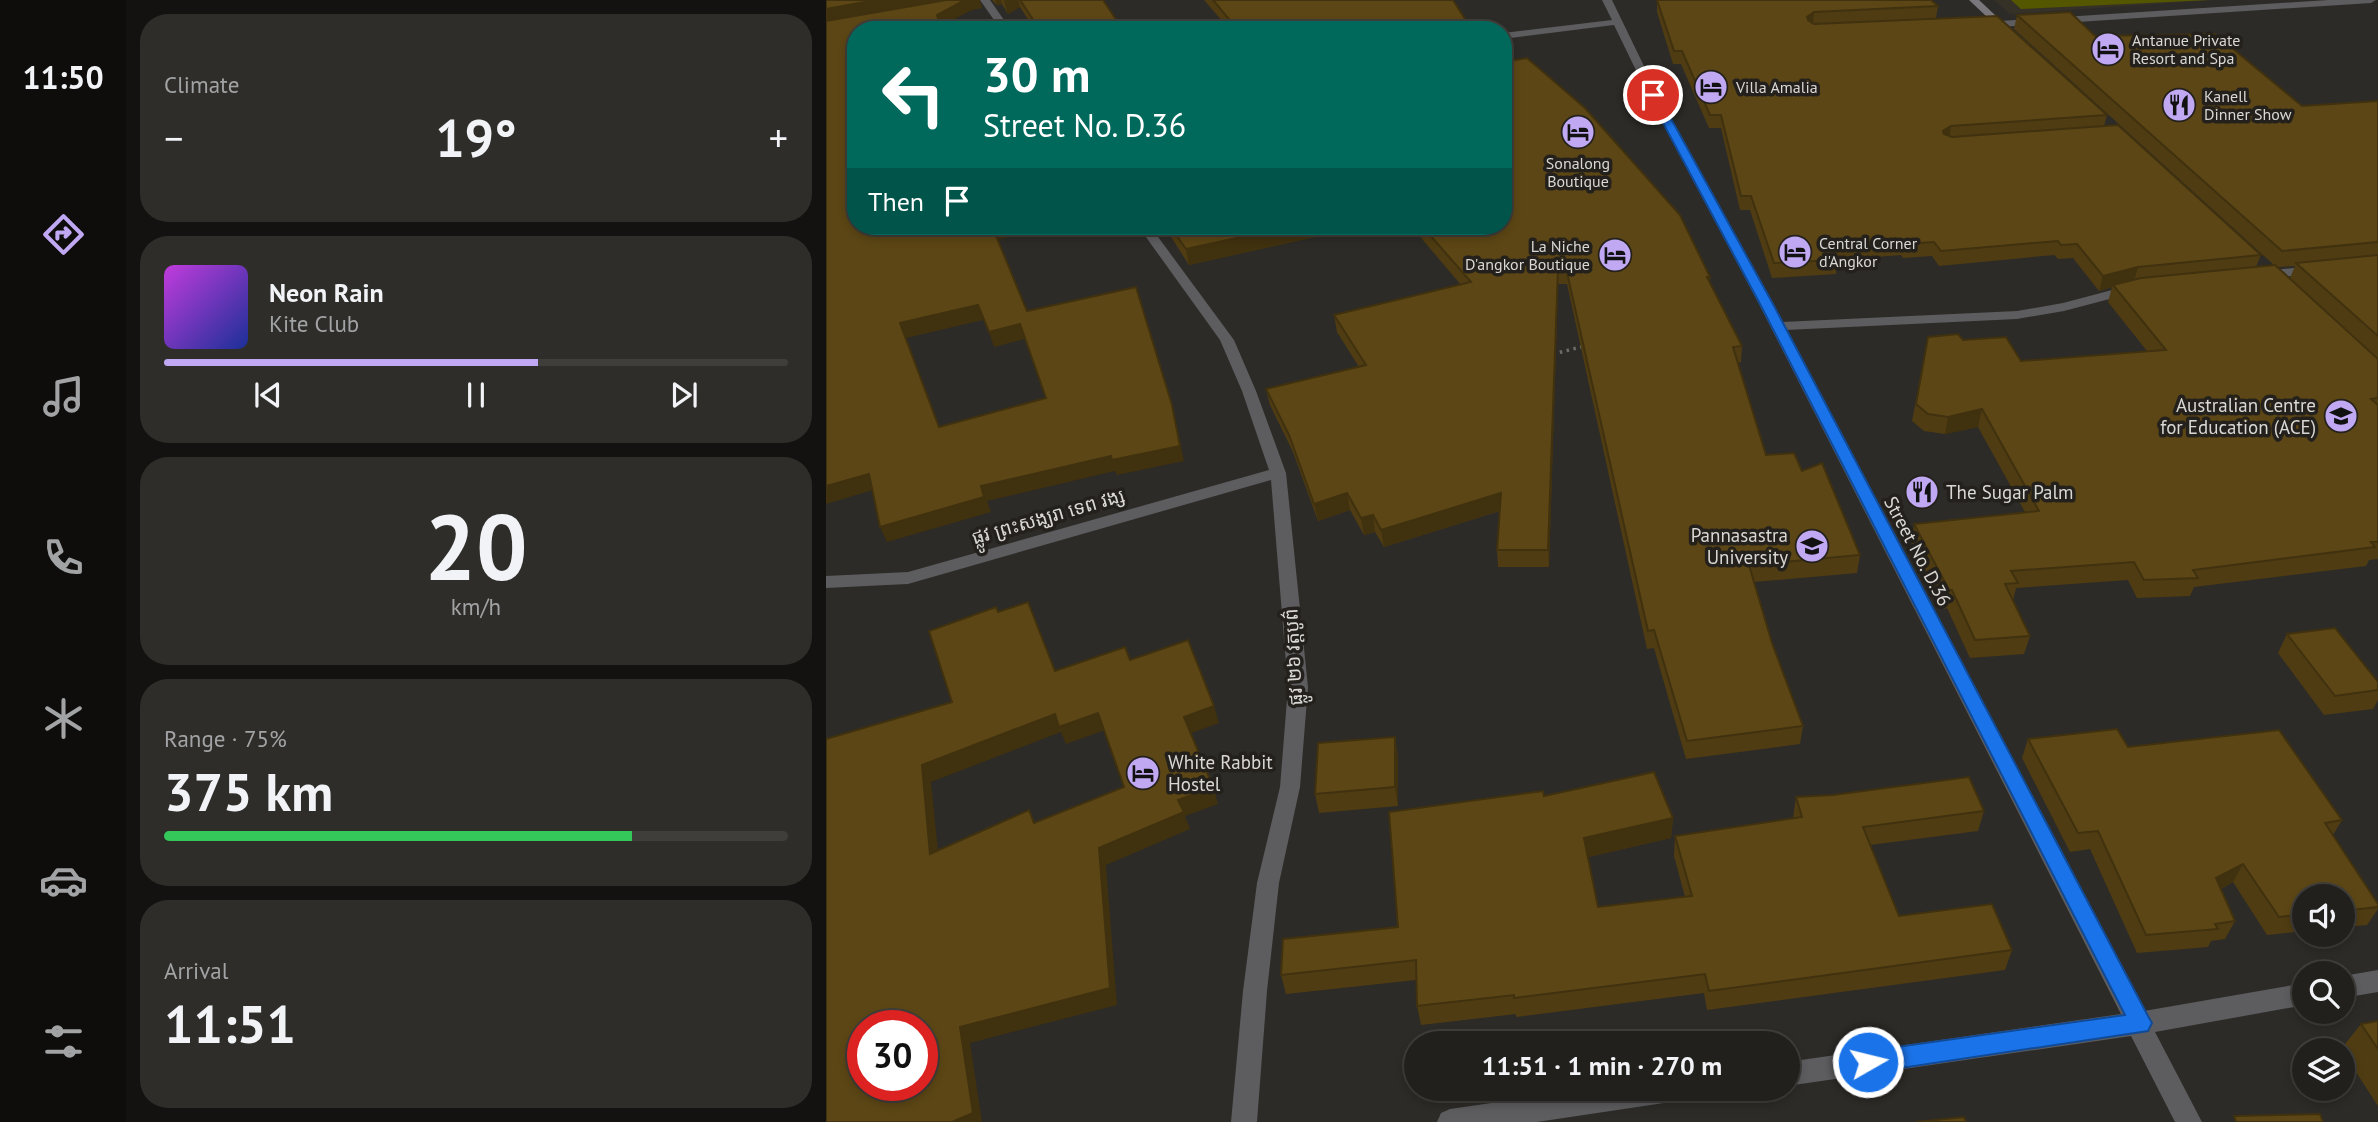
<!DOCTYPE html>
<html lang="en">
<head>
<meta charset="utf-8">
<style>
  :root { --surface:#22201d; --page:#2e2d2a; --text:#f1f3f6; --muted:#a2a3a4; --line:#3f3e3b; --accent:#c0a8f3 }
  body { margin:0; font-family:"PT Sans","Noto Sans Khmer",sans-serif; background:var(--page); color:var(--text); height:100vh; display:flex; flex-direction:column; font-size:26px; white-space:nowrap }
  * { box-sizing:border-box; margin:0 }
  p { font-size:23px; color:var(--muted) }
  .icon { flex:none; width:38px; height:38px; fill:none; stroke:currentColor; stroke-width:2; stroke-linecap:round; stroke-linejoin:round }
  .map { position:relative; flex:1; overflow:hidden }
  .drawer { display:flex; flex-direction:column; gap:14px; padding:14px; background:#131210; width:700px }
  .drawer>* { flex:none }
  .banner { position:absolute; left:21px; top:21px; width:665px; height:214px; border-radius:28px; box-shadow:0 4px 10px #0003,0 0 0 2px var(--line); background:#00695c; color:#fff; overflow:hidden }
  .controls { position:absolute; left:1466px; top:884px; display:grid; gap:14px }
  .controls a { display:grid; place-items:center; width:63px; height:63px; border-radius:50%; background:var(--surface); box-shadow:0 4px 10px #0003,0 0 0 2px var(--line); font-size:35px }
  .speed { position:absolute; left:21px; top:1010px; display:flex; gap:14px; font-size:35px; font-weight:700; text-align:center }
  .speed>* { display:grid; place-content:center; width:91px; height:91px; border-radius:50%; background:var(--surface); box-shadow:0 4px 10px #0003,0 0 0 2px var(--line); line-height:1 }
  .speed .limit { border:10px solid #d22; background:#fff; color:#111 }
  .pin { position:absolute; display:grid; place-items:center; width:60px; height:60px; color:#fff; margin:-30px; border:4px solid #fff; border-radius:50%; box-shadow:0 2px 7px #0007 }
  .me { position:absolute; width:77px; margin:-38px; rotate:82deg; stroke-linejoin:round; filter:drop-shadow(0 0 5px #0008) }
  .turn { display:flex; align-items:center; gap:24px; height:147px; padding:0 21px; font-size:32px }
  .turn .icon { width:91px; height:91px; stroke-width:2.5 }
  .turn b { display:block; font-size:49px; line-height:60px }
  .then { display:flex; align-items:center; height:66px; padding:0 21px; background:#0003; gap:14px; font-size:26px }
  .big { font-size:52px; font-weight:700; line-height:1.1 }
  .drawer .card { flex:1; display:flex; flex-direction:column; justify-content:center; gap:10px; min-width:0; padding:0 24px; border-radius:28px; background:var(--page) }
  .drawer .dial { align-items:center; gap:0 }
  .dial b { font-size:91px; line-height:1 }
  .song { display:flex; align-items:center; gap:21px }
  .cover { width:84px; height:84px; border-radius:10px; background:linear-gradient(135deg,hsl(290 70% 55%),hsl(230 70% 35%)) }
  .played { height:7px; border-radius:4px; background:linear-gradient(90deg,var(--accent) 60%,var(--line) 60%) }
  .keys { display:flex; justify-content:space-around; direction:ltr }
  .heat { display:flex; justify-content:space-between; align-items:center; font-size:38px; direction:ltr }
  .charge { height:10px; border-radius:5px; background:linear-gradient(90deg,#34c759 75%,var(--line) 0) }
  .trip { position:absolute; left:578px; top:1031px; width:396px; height:70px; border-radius:35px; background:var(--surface); box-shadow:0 4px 10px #0003,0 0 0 2px var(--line); font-weight:700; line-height:70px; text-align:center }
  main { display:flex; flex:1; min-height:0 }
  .tabs { display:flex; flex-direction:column; width:126px; justify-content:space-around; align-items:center; background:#0e0d0c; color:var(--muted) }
  .tabs .icon { width:49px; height:49px }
  .tabs .on { color:var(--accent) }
  .tabs b { font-size:32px; color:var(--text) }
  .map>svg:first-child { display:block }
</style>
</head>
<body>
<main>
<nav class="tabs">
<b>11:50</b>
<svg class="icon on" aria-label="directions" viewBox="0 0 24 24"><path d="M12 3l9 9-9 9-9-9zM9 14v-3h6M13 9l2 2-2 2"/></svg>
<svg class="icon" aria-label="music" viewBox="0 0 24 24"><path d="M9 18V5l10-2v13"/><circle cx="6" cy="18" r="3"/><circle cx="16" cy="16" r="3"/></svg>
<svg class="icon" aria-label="phone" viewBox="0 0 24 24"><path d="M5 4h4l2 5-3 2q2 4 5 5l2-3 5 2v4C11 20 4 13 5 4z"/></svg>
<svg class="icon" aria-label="climate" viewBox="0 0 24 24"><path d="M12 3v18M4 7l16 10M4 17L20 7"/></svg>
<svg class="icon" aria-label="car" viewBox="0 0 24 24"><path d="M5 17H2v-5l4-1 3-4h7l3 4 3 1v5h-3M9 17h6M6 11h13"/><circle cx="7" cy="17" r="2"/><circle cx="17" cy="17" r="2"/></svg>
<svg class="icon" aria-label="filters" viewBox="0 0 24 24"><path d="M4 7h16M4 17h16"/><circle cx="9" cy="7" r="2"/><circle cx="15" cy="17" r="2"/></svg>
</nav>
<section class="drawer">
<div class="card"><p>Climate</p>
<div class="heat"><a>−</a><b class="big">19°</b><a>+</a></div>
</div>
<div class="card">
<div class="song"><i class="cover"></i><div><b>Neon Rain</b><p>Kite Club</p></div></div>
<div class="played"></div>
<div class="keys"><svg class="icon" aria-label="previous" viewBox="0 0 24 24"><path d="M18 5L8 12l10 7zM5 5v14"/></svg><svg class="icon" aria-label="pause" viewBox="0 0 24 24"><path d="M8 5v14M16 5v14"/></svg><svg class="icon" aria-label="next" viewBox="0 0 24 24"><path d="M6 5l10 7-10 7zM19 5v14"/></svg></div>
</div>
<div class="card dial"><b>20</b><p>km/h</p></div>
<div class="card"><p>Range · 75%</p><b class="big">375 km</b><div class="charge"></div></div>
<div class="card"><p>Arrival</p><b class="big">11:51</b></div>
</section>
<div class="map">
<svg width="1552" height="1122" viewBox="0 0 1552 1122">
  <rect width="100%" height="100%" fill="#2d2b27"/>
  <!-- built -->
  <path fill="#363127" d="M1168 0H1388L1184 14Z"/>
  <!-- green -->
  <path fill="#555600" d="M1185 0H1384L1195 9Z"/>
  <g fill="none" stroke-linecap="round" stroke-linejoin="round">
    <!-- path -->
    <path stroke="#6d6c68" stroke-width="3.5" stroke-dasharray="2.5 4.5" stroke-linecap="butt" d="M727 354 759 346"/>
    <!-- street -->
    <g fill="#5d5c5e" fill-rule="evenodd">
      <path d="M154 0H164L185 30H175Z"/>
      <path d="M776 0H786L832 95 956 322 1191 311 1237 303 1305 285 1312 289 1310 292 1238 311 1191 319 960 330 1318 1011 1479 983V1005L1329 1032 1376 1122H1349L1305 1036 961 1086V1062L1295 1014 933 304 822 95 788 25 677 39V33L786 20Z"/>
      <path d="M1502 0H1550L1545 3 1174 27 1169 24 1174 21Z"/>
      <path d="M312 226H324L408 340 430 391 460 473 482 687 474 787 453 883 441 991 431 1122H405L417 991 431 883 454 787 462 687 445 480 82 584 0 588V576L82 572 443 470 416 391 394 340Z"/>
      <path d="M1489 266 1496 270 1494 273 1434 279 1427 275 1434 271Z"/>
      <path d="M1552 970V992L1517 998V976Z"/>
      <path d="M769 1088H870L867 1097 858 1100 711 1122H611L615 1113 624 1109Z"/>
    </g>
    <!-- secondary -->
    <path fill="#79777b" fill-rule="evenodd" d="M1143 0H1153L1184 29V33H1178Z"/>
  </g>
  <!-- wall -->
  <g fill="#4f3c12" fill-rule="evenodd">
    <path d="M166 0H277L297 30H209L194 7 182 14 176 4 171 5Z"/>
    <path d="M378 0H627L646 30H404Z"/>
    <path d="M831 0 1112 6 1110 18 1281 115 1278 126 1435 255 1430 267 1448 265 1188 29 1191 15 1269 36 1476 106 1552 101V559L1543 560 1540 566 1368 587 1364 596 1311 598 1302 580 1190 588 1187 601 1204 636 1198 654 1144 658 1121 608 1118 609 1085 542 1088 524 1199 512 1152 427 1119 434 1098 431 1086 421 1102 337 1137 340 1195 361 1321 351 1282 302 1286 287 1273 291 1247 258 1232 259 1228 255 1113 266 1106 256 1077 258 1075 255 1011 260 1010 274 946 278 924 210H914L895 128H883L855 64H847L831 12ZM1469 266 1464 278 1451 267Z"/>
    <path d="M338 226H538L363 265Z"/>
    <path d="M585 226H677L884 277 883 282 916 346 915 362 912 363 940 455 976 471 1034 555 1031 573 928 582 946 643 977 726 974 744 860 759 828 648 821 649 741 284H732L723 567H672L671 550 674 511 558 547 549 532 538 535 524 510 492 521 467 452 444 405 440 389 533 367 511 332 508 315 635 285Z"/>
    <path d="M1461 634 1552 682V700L1547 709 1498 715 1452 653Z"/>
    <path d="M1202 739 1302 747 1516 820 1507 835 1552 904V909L1541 925 1517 927V896H1479V931L1441 935 1407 882 1395 889 1409 921 1399 939 1385 941 1382 947 1311 953 1264 849 1244 852 1196 758Z"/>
    <path d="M572 756V806L493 813 489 794Z"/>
    <path d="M718 796 847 818 845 838 762 857 772 907 859 897 848 856 849 836 967 818 970 797 1158 811 1152 831 1044 845 1073 916 1186 950 1179 970 881 1010 878 993 690 1017V1014L595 1025 591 1006 590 980 460 994 455 975 572 927Z"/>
    <path d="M1552 1021V1106L1517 1052V1050L1515 1049 1535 1024Z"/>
  </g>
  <!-- shaded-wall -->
  <g fill="#40310f">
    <path d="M50 0H126L0 23V9Z"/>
    <path d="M139 0H154L156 8 146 10 115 26 111 15Z"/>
    <path d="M169 0H175L176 4 171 5Z"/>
    <path d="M179 0H192L194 7 182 14 178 1Z"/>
    <path d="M988 12 987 24 980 29 981 17Z"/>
    <path d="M1125 126 1123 139 1115 144 1117 131Z"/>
    <path d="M166 226H232L170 240Z"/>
    <path d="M466 226H538L363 265 360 249Z"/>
    <path d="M1312 267 1308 281 1287 285 1286 287 1273 291 1277 276Z"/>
    <path d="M732 268V284L723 567 722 550Z"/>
    <path d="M152 305 157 320 80 338 119 442 74 323Z"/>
    <path d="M194 324 199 339 168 347 163 332Z"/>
    <path d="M346 405 358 461 291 475 289 471 161 501 165 512 61 542 54 527 155 486Z"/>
    <path d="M1156 409 1152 427 1119 434 1122 417Z"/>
    <path d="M43 474 50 489 0 504V486Z"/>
    <path d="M521 493 524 510 492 521 488 504Z"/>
    <path d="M675 493 676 510 558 547 555 530Z"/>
    <path d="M547 515 549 532 538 535 535 518Z"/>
    <path d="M388 706 393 723 363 734 358 717Z"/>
    <path d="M272 713 279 730 240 744 235 732 105 782 114 871 104 854 96 765 229 714Z"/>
    <path d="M569 737 572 756V806L569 787Z"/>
    <path d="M387 787 392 804 359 816 364 829 280 865 291 1005 144 1043 156 1122H126L134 1027 273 848 352 800Z"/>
    <path d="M847 818 845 838 759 858 758 838Z"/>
    <path d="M1417 864 1407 882 1380 896 1390 878Z"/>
  </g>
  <!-- building -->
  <g fill="#5c4615" stroke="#40310f" stroke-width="2" fill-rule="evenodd">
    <path d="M0 0H50L0 9Z"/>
    <path d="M120 0H139L111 15 116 30H30V226H167H166L201 311 310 287 346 405 354 446 286 460 285 456 155 486 158 497 54 527 43 474 0 486V21ZM152 305 163 332 194 324 220 398 113 427 74 323Z"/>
    <path d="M194 0H277L297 30H214Z"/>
    <path d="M387 0H627L646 30H412Z"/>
    <path d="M831 0H1105L1112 6 988 12 981 17 982 20 988 24 1171 16 1281 115 1125 126 1117 131 1118 134 1126 137 1292 125 1435 255 1312 267 1277 276 1251 244 1235 245 1232 241 1115 251 1108 242 1080 244 1078 240 1005 246 1012 260 948 263 925 196H915L895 115H884L856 51H848Z"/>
    <path d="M1244 12 1269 36 1389 34 1476 106 1552 101V242L1456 251 1191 15Z"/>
    <path d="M701 58 759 108 854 215 884 277H881L916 346 907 347 940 455 968 453 976 471 996 463 1034 555 923 565 946 643 977 726 861 741 828 630 822 631 740 268H732L722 550H671L675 493 555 530 547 515 535 518 521 493 488 504 463 435 440 389 540 365 508 315 645 282 596 226H677V62Z"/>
    <path d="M344 226H466L360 249Z"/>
    <path d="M1552 255V336L1470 263Z"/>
    <path d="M1449 265 1552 359V398L1545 399 1552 405V542H1545L1549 547 1367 570 1372 578 1318 580 1308 562 1185 571 1192 583 1179 584 1204 636 1149 640 1126 590H1123L1088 524 1213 511 1156 409 1122 417 1102 414 1090 404 1102 337 1132 334 1137 340 1180 337 1195 361 1340 350 1287 285 1315 278Z"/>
    <path d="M202 602 229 671 299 647 304 660 362 640 388 706 358 717 387 787 352 800 358 812 273 848 284 988 134 1027 147 1113 126 1122H0V739L126 702 103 631 170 607 172 612ZM272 713 298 787 208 823 203 810 104 854 96 765 229 714 233 727ZM37 1026H96V1085H37Z"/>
    <path d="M1509 628 1552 682V690L1509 696 1461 634Z"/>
    <path d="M1291 729 1302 747 1453 730 1516 820 1499 823 1552 904V907L1517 911V896H1479V914L1453 917 1417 864 1390 878 1409 921 1389 924 1392 929 1320 935 1272 831 1252 833 1202 739Z"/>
    <path d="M569 737V787L489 794 492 743Z"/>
    <path d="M828 772 847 818 758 838 772 907 866 896 849 836 976 817 970 797 1007 795 1143 777 1158 811 1037 827 1073 916 1166 904 1186 950 883 991 879 974 688 998V995L591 1006 590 960 455 975 457 939 572 927 563 812 717 791 718 796Z"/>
    <path d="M1552 1021V1049L1535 1024Z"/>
    <path d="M1494 1114 1497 1122H1410L1408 1116Z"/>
    <path d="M1138 1117 1140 1122H1090Z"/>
  </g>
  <!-- route -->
  <path fill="#1a73e8" stroke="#114b97" stroke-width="2" d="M824 93 832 95 947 304 1322 1016 1326 1023 1322 1031 1042 1073 1034 1070 1031 1062 1034 1055 1042 1051 1299 1015 934 304 822 95Z"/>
  <!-- icons -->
  <defs>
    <symbol id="hotel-disc" viewBox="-11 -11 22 22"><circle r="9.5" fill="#c0a8f3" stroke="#24211d"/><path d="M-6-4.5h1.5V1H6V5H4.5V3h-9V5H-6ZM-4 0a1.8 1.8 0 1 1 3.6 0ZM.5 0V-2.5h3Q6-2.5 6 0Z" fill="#111"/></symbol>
    <symbol id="restaurant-disc" viewBox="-11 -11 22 22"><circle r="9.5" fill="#c0a8f3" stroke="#24211d"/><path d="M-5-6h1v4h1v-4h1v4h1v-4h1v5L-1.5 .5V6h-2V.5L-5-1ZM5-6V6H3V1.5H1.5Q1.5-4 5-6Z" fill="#111"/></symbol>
    <symbol id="university-disc" viewBox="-11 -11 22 22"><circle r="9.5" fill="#c0a8f3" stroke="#24211d"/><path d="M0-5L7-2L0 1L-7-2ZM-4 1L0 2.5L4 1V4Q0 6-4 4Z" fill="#111"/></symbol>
  </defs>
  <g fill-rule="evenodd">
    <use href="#hotel-disc" x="1263" y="30" width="38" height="38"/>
    <use href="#hotel-disc" x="866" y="68" width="38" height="38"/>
    <use href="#restaurant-disc" x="1334" y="86" width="38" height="38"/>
    <use href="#hotel-disc" x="733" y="113" width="38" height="38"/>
    <use href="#hotel-disc" x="950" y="233" width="38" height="38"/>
    <use href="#hotel-disc" x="770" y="236" width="38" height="38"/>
    <use href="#university-disc" x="1496" y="397" width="38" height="38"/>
    <use href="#restaurant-disc" x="1077" y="473" width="38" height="38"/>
    <use href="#university-disc" x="967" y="527" width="38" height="38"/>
    <use href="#hotel-disc" x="298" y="754" width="38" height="38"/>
  </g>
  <g text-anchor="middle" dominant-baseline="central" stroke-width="7" stroke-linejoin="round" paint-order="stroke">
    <!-- far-poi labels -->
    <g font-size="16" fill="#d9d8d5" stroke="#24211d" text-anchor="start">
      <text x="1306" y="40">Antanue Private<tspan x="1306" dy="18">Resort and Spa</tspan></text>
      <text x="910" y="87">Villa Amalia</text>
      <text x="1378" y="96">Kanell<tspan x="1378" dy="18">Dinner Show</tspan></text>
      <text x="752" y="163" text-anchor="middle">Sonalong<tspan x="752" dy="18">Boutique</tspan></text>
      <text x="993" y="243">Central Corner<tspan x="993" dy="18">d'Angkor</tspan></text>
      <text x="764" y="246" text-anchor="end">La Niche<tspan x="764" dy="18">D'angkor Boutique</tspan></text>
    </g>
    <!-- poi labels -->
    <g font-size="19" fill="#d9d8d5" stroke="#24211d" text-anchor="end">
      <text x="1490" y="405">Australian Centre<tspan x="1490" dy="22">for Education (ACE)</tspan></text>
      <text x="1120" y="492" text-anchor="start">The Sugar Palm</text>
      <text x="962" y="535">Pannasastra<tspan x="962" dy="22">University</tspan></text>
      <text x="342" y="762" text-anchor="start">White Rabbit<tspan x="342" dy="22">Hostel</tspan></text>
    </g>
    <!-- street labels -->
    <g font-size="19" fill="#d9d8d5" stroke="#24211d">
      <text transform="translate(222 516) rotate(-16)">ផ្លូវ ព្រះសង្ឃរា ទេព វង្ស</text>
      <text transform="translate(1092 551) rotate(62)">Street No. D.36</text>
      <text transform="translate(467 657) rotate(-93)">ផ្លូវ ២៦ វត្តបូព៌</text>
    </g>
  </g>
</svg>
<div class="controls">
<a><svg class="icon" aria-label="sound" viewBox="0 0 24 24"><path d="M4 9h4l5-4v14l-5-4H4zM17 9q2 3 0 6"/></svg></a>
<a><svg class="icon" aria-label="search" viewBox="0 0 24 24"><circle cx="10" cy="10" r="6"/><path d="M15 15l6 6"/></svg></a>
<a><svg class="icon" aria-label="layers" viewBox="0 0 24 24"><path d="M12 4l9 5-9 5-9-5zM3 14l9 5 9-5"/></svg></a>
</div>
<div class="speed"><div class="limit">30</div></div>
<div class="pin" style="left:827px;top:95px;background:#d93025"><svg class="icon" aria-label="arrive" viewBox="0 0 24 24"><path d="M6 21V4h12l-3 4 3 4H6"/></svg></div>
<svg class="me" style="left:1042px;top:1062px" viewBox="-20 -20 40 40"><circle r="17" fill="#1a73e8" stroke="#fff" stroke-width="3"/><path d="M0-11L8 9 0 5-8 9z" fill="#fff"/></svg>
<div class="trip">11:51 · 1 min · 270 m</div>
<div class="banner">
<div class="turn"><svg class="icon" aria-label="left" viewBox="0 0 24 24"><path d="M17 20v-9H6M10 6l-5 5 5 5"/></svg><div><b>30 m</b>Street No. D.36</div></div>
<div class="then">Then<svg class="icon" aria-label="arrive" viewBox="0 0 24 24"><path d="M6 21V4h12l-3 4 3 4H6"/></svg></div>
</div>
</div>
</main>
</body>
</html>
